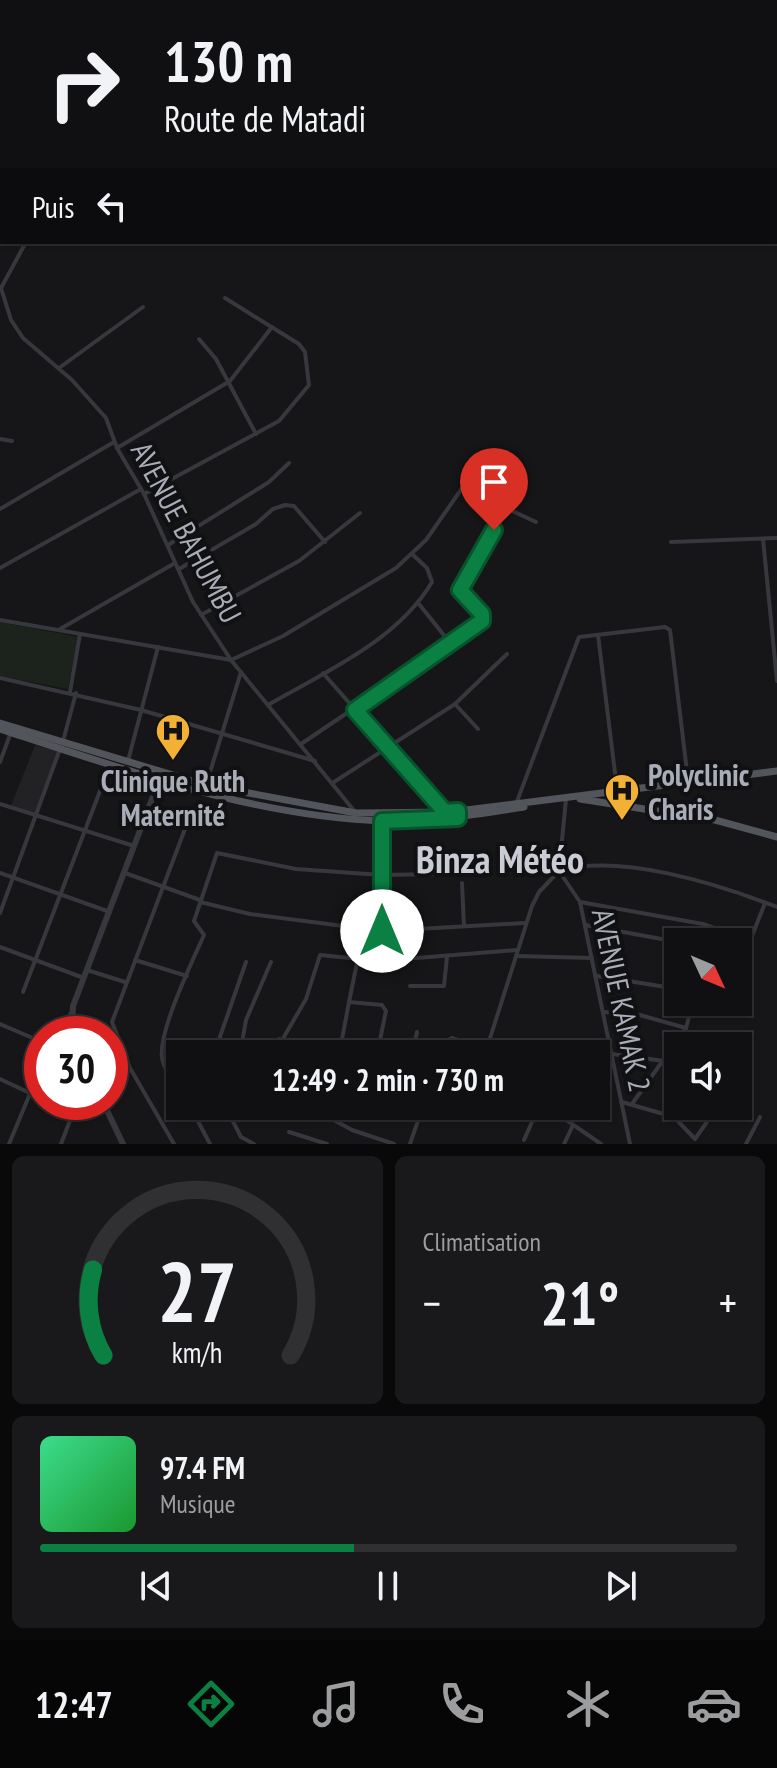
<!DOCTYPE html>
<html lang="fr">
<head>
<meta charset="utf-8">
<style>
  :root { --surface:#101012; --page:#19191b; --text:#f1f3f6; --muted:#9c9d9f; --line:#303032; --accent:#0b8043 }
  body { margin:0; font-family:"PT Sans Narrow",sans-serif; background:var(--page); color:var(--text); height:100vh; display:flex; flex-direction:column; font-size:30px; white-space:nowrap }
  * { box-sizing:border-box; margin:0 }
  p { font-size:26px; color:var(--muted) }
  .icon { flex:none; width:44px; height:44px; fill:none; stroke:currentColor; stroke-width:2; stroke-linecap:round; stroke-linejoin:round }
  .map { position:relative; height:1144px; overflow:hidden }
  .drawer { display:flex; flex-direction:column; gap:12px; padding:12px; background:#09090a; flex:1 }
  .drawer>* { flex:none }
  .banner { position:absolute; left:0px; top:0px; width:778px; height:244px; box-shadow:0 2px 6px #0004,0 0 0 2px var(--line); background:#101012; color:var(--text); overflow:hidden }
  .needle { width:52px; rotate:134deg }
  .controls { position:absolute; left:664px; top:928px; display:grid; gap:16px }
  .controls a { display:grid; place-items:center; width:88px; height:88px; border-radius:0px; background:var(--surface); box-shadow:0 2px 6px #0004,0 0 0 2px var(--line); font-size:40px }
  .speed { position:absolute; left:24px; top:1016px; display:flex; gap:16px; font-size:40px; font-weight:700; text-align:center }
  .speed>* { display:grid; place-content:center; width:104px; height:104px; border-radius:50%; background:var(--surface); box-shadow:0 2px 6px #0004,0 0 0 2px var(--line); line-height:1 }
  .speed .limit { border:12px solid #d22; background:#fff; color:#111 }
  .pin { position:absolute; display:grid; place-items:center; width:68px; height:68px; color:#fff; margin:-82px -34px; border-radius:50% 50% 50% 0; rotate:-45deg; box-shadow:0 0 8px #0007 }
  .pin .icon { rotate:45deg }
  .me { position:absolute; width:88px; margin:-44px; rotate:0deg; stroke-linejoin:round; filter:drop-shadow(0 0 6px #0008) }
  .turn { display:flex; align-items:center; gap:28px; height:168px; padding:0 32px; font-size:36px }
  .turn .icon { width:104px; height:104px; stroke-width:2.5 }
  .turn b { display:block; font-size:56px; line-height:68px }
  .then { display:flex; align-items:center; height:76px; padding:0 32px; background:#0003; gap:16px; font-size:30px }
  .big { font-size:60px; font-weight:600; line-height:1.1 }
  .drawer .tile { flex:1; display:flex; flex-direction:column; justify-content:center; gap:12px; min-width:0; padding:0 28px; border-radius:12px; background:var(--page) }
  .drawer .dial { align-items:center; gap:0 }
  .dial svg { height:208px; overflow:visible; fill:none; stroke:var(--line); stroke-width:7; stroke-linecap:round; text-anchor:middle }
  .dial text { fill:var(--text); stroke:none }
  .song { display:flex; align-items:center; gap:24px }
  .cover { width:96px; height:96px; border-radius:12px; background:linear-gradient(135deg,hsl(150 70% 55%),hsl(130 70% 35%)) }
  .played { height:8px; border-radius:4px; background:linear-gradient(90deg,var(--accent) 45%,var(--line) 45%) }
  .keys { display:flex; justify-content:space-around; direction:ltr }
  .heat { display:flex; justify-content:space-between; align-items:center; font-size:44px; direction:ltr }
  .drawer .tiles { flex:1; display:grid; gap:12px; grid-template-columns:1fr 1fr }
  .tile:last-child { grid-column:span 2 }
  .trip { position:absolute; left:166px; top:1040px; width:444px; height:80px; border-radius:0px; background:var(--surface); box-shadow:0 2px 6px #0004,0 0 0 2px var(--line); font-weight:600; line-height:80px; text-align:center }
  .menu { display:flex; height:128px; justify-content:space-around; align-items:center; background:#060607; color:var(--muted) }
  .menu .icon { width:56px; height:56px }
  .menu .active { color:var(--accent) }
  .menu b { font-size:36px; color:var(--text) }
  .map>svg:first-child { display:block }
</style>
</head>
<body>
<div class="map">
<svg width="777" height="1144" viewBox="0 0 777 1144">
  <rect width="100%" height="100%" fill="#161618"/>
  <!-- built -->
  <path fill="#222225" d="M35 745 58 751 35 814 11 806Z"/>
  <!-- green -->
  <path fill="#1c231d" d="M0 622 78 637 68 689 0 676Z"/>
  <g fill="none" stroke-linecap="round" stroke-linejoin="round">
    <!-- stream -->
    <g stroke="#2c353c" stroke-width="2">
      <path d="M10 2 11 0"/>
      <path d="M0 20 2 17"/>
    </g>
    <!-- minor -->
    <g stroke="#37383d" stroke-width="4">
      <path d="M89 2 90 0"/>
      <path d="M776 103H777"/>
      <path d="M776 154 777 153"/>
      <path d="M26 242 1 288 11 320 23 338 72 380 106 418 117 448 144 494 193 602 231 660 356 813"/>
      <path d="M199 339 216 359 256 434"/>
      <path d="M59 368 143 307"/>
      <path d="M0 439 12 441"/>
      <path d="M117 448 230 381 272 327"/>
      <path d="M463 488 536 522"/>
      <path d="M144 494 279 421 309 385 305 352 299 344 225 298"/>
      <path d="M0 509 114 442"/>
      <path d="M763 539 777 681"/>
      <path d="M671 542 777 538"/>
      <path d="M168 545 269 482 289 463"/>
      <path d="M0 568 141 489"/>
      <path d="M179 569 256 524 273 509 285 505 294 506 325 542"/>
      <path d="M419 604 451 644"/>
      <path d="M201 615 299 561 360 513"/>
      <path d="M0 620 231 660 283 636 396 568 426 540 474 471"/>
      <path d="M60 629 175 563"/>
      <path d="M598 635 617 789"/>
      <path d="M323 673 443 810"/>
      <path d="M0 678 141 710 315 761"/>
      <path d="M70 692 80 634"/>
      <path d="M455 704 478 729"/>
      <path d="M268 705C325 672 398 640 432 582L427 568 413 555"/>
      <path d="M63 741 76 693"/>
      <path d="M301 744 479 624 482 614 460 590 461 584 507 509"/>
      <path d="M128 761 158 647"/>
      <path d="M0 762 11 732"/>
      <path d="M334 782 455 704 507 654"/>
      <path d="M206 785 241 672"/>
      <path d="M0 804 134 846"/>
      <path d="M516 804 579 637 665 627 670 630 688 780"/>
      <path d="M382 821V931"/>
      <path d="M0 873 110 912"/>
      <path d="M125 873 200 900"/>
      <path d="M462 883 464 926"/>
      <path d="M200 902 250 914 382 931 525 923"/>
      <path d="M580 902 703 924 750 941 765 903"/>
      <path d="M0 913 60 749"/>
      <path d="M585 925 678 942"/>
      <path d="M0 947 84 978"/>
      <path d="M516 956 592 958"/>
      <path d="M135 960 187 976"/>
      <path d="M87 970 125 982"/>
      <path d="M597 976 678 989"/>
      <path d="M410 986H444L447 957"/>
      <path d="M23 992 110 765"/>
      <path d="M349 1002 358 958"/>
      <path d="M603 1012 640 1015 686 1028"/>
      <path d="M0 1024 42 1042"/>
      <path d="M56 1034 71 1013"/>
      <path d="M279 1039 301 1054"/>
      <path d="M721 1046 723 1043"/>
      <path d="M340 1050 349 1002 382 1005 386 1011 377 1054"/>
      <path d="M214 1054 246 962"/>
      <path d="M240 1054 246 1020 271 962"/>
      <path d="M274 1054 306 999 320 955 379 961 517 950"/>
      <path d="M321 1054 331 1050 355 1054"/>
      <path d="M412 1054 417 1032"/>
      <path d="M440 1054 446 1041 452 1038 485 1050"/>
      <path d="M485 1054 532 906 539 892 559 871 566 799"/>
      <path d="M612 1054 664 1061"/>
      <path d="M738 1069 750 1048"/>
      <path d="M169 1075 180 1071"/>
      <path d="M0 1079 30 1093"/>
      <path d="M180 1091C173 1082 164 1070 162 1058 158 1032 192 962 204 935L194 921 217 853 296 869 382 875 441 874"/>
      <path d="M622 1102 674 1117 695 1139 718 1106"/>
      <path d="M632 1104 686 1028 693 1002"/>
      <path d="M190 1106 210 1144"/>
      <path d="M225 1106 241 1137 254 1144"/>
      <path d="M308 1106 352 1130 394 1144"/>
      <path d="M546 1106 601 1144"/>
      <path d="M391 1110 419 1119"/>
      <path d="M674 1117 682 1106"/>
      <path d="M289 1132 327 1144"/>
      <path d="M524 1140 539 1106"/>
      <path d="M9 1144 42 1065"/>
      <path d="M61 1144 77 1102"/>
      <path d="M174 1144 130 1068 112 1022 188 821"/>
      <path d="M410 1144 423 1106"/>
      <path d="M564 1144 573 1125"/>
      <path d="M630 1144 580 902 559 871C620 853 718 884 777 907"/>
      <path d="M746 1144 760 1117"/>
    </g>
    <!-- tertiary -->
    <g stroke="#37383d" stroke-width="6">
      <path d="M72 1034 73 1006 160 778"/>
      <path d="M103 1102 123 1144"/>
    </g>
    <!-- primary -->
    <g stroke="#53555c" stroke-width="7">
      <path d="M0 723 206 785 356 813 450 812 777 771"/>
      <path d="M0 729C124 769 253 817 385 821 432 822 478 814 524 807"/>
      <path d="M580 799 715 820 777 837"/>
    </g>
  </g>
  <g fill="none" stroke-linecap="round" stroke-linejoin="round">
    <defs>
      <path id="route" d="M382 931V821L458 818V811L445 812 355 710 482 621V614L460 590 494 530"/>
    </defs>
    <!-- route casing -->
    <use href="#route" stroke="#07532c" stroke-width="20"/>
    <!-- route -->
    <use href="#route" stroke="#0b8043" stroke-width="14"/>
  </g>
  <!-- icons -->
  <defs>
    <symbol id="hospital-pin" viewBox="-11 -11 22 30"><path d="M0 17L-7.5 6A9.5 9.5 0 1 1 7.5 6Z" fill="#f2b134" stroke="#111113"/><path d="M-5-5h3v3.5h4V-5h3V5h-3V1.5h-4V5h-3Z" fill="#111"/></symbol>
  </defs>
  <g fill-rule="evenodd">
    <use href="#hospital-pin" x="153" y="711" width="40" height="54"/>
    <use href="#hospital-pin" x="602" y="771" width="40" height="54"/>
  </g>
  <g text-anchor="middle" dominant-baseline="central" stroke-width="8" stroke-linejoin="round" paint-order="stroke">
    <!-- street labels -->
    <g font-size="30" fill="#a8adb8" stroke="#111113">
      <text transform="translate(187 532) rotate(62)">AVENUE BAHUMBU</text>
      <text transform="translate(622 1000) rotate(78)">AVENUE KAMAK 2</text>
    </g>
    <!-- poi labels -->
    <g font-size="30" font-weight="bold" fill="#a8adb8" stroke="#111113" text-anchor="start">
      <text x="648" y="774">Polyclinic<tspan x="648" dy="34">Charis</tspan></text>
      <text x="173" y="780" text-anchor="middle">Clinique Ruth<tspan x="173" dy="34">Maternité</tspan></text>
    </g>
    <!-- district labels -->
    <g font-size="38" font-weight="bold" fill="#c9ccd4" stroke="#111113">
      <text x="500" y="858">Binza Météo</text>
    </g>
  </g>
</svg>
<div class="controls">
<a><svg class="needle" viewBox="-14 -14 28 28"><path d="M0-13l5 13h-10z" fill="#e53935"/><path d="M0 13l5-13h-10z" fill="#9c9d9f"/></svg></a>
<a><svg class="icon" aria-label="sound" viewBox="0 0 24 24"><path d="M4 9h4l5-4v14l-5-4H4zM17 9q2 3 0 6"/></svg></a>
</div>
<div class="speed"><div class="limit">30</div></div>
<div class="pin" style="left:494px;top:530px;background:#d93025"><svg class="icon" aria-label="arrive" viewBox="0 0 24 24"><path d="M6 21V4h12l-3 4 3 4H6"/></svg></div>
<svg class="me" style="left:382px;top:931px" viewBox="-20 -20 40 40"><circle r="19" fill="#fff"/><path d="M0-13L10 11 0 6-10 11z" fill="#0b8043"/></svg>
<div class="trip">12:49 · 2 min · 730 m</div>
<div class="banner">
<div class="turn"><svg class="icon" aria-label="right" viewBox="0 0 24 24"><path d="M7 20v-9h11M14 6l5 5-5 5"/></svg><div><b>130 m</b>Route de Matadi</div></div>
<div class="then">Puis<svg class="icon" aria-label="left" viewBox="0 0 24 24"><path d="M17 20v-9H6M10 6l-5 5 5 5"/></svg></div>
</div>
</div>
<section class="drawer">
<div class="tiles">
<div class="tile dial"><svg viewBox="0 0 100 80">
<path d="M14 69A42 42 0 1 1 86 69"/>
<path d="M14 69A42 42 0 0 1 10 36" stroke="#0b8043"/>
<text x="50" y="56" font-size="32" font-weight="700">27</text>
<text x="50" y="72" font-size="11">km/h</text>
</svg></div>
<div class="tile"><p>Climatisation</p>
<div class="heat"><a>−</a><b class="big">21°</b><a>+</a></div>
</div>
<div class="tile">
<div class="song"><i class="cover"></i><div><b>97.4 FM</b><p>Musique</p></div></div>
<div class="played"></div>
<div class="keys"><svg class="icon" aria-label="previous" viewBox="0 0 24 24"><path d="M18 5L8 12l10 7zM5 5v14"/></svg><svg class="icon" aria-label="pause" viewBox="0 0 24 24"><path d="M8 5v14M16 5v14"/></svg><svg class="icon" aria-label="next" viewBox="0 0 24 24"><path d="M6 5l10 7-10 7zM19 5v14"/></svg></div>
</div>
</div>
</section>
<nav class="menu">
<b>12:47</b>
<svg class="icon active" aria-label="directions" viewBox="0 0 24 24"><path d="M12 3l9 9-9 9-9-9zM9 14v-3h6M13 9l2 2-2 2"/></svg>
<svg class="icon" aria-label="music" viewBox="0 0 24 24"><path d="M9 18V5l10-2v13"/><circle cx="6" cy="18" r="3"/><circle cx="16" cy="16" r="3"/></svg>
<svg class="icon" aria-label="phone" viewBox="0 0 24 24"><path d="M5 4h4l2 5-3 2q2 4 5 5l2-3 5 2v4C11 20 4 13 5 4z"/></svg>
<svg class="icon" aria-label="climate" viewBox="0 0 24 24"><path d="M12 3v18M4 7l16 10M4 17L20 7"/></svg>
<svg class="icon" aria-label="car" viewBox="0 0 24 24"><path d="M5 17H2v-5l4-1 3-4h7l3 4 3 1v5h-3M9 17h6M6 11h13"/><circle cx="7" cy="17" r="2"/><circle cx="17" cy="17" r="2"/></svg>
</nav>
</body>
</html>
